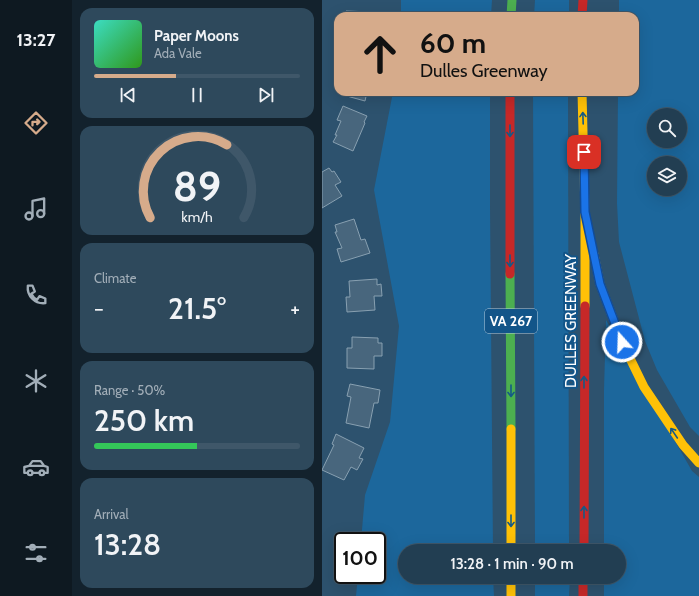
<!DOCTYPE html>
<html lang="en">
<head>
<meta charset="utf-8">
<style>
  :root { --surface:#223e52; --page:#2e495c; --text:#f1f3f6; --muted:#a2aeb8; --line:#3f5769; --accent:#d6ab8b }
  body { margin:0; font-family:Cabin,sans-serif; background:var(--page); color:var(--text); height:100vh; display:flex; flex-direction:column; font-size:15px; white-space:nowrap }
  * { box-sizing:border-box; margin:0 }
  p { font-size:13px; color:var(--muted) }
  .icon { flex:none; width:22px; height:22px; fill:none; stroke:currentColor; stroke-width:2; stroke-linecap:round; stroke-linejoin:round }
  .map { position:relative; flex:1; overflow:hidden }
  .sheet { display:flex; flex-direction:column; gap:8px; padding:8px; background:#13222d; width:250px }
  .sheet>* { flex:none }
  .guide { position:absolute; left:12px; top:12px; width:305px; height:84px; border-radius:12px; box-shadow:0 4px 16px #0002,0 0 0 1px var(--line); background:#d6ab8b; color:#111; overflow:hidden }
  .fabs { position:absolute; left:325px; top:108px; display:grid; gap:8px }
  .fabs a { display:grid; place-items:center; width:40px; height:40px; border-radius:50%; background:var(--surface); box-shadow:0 4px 16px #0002,0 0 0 1px var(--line); font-size:20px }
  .speed { position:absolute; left:12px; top:532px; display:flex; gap:8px; font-size:20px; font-weight:700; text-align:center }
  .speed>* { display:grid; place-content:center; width:52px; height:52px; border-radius:50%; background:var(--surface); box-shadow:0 4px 16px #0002,0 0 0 1px var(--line); line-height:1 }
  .speed .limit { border:2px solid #111; border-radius:6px; background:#fff; color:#111 }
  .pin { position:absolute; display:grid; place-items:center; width:34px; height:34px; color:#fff; margin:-17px; border-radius:8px; box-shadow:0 2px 6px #0006 }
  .me { position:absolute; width:44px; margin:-22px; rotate:340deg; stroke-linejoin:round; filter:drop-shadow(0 0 3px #0008) }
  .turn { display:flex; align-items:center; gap:14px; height:84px; padding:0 20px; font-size:18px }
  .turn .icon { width:52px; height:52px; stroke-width:2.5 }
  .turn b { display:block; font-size:28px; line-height:34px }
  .big { font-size:30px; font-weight:600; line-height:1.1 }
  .sheet .card { flex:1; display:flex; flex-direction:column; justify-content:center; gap:6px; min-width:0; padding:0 14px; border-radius:12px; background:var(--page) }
  .sheet .dial { align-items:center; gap:0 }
  .dial svg { height:104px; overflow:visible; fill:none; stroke:var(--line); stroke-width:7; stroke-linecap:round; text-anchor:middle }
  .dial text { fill:var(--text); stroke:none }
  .song { display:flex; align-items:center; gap:12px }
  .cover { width:48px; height:48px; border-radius:6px; background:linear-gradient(135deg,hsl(170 70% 55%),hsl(110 70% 35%)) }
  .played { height:4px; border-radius:2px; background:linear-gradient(90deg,var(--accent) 40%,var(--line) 40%) }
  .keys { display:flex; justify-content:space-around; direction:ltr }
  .heat { display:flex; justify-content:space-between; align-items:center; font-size:22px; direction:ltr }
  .charge { height:6px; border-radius:3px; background:linear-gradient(90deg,#34c759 50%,var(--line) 0) }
  .trip { position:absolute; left:76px; top:544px; width:228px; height:40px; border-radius:20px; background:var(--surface); box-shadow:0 4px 16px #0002,0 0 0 1px var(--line); font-weight:600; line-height:40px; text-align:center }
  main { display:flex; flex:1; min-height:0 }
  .tab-bar { display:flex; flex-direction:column; width:72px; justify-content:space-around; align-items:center; background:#0e1921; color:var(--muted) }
  .tab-bar .icon { width:28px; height:28px }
  .tab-bar .active { color:var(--accent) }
  .tab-bar b { font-size:18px; color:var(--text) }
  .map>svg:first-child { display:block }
</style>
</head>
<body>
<main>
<nav class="tab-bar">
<b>13:27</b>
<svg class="icon active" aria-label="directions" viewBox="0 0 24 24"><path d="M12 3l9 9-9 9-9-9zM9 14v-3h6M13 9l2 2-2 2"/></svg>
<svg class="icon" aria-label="music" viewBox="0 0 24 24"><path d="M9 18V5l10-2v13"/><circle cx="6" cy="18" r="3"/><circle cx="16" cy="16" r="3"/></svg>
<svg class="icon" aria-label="phone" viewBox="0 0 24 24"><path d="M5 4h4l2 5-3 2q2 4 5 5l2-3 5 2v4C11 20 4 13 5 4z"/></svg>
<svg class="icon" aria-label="climate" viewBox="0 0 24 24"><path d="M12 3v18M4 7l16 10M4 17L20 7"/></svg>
<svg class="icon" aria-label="car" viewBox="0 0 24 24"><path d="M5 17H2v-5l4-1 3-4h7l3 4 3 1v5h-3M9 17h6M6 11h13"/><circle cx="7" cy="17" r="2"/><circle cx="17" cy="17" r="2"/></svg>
<svg class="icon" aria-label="filters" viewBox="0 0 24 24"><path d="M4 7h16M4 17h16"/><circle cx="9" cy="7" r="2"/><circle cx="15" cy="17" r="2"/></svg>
</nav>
<section class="sheet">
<div class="card">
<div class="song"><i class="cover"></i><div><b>Paper Moons</b><p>Ada Vale</p></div></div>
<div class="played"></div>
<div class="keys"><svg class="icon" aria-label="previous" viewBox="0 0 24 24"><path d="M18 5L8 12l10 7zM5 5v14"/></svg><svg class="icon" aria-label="pause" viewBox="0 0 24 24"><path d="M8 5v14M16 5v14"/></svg><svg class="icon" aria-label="next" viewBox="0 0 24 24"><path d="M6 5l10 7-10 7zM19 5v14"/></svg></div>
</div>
<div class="card dial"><svg viewBox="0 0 100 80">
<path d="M14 69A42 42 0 1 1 86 69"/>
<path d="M14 69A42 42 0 0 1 73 13" stroke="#d6ab8b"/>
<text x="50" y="56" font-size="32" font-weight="700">89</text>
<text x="50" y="72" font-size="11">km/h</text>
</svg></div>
<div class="card"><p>Climate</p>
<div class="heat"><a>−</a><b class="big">21.5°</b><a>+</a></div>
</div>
<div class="card"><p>Range · 50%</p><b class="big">250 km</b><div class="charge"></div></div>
<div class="card"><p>Arrival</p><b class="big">13:28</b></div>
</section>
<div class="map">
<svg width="377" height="596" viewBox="0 0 377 596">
  <rect width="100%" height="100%" fill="#2d526e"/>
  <!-- green -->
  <g fill="#1c679c" fill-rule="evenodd">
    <path d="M79 0H170L169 16H79Z"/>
    <path d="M213 0H247V16H212Z"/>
    <path d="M297 0H377V436L368 427 335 370 323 341 297 242 295 203 296 92H313V16H297ZM332 115H358V141H332ZM332 163H358V189H332Z"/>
    <path d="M71 92H168V206L171 551H83V577H171L172 596H34L36 575H55V541H39L43 495 68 422 77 326 52 190Z"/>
    <path d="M211 92H246L247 551H213Z"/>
    <path d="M284 320 370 471 377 477V596H282V577H297V551H282V390Z"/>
    <path d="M213 577H248L247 596H213Z"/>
  </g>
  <!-- building -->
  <g fill="#48667d" stroke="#88a0b1">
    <path d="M24 11 50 12 49 16H24Z"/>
    <path d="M22 92H45L43 101 21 95Z"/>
    <path d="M21 106 45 116 42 122 43 123 31 151 11 142 15 135H13L19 121 15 120Z"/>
    <path d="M7 168 10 172 12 171 19 182 13 185 20 196 0 208V172Z"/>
    <path d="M32 219 39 240 43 239 48 253 19 262 15 249 20 248 13 232H15L13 225Z"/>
    <path d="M55 279V285L59 284 60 296H52L53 310 25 312 24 297H28L27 281Z"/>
    <path d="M30 337 56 338V343H60V356H52V369L25 368V348H30Z"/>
    <path d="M28 384 58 390 56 403H52L47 428 24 423 29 397 25 396Z"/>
    <path d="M14 434 42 448 37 458 41 459 35 470 29 467 22 480 0 470 12 445 10 444Z"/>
  </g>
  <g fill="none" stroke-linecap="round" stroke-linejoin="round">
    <!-- fast -->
    <g stroke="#4caf50" stroke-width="9">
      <path d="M189 16 190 0"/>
      <path d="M188 274 189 429"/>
    </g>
    <!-- slow -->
    <g stroke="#ffc107" stroke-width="9">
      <path d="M260 92 263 213V306"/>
      <path d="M272 254 278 284 300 342 322 387 361 445 377 463"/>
      <path d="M189 429V551"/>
      <path d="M189 577V596"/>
    </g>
    <!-- jam -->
    <g stroke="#c62828" stroke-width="9">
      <path d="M260 16 261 0"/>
      <path d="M188 92V274"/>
      <path d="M262 551 263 306"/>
      <path d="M261 577V596"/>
    </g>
  </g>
  <!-- one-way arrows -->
  <defs><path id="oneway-shaft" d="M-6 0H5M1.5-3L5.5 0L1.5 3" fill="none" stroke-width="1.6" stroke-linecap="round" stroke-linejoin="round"/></defs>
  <g stroke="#155a86">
    <use href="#oneway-shaft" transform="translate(261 118) rotate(-92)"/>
    <use href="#oneway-shaft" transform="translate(188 131) rotate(90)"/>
    <use href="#oneway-shaft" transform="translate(188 261) rotate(90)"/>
    <use href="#oneway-shaft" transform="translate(262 382) rotate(-90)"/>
    <use href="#oneway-shaft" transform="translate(189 391) rotate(90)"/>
    <use href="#oneway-shaft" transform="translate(352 433) rotate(-124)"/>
    <use href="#oneway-shaft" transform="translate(262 512) rotate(-90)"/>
    <use href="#oneway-shaft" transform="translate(189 521) rotate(90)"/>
  </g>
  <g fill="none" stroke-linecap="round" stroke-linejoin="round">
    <defs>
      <path id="route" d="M262 152 263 212 278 284 300 342"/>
    </defs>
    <!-- route casing -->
    <use href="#route" stroke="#114b97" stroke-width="10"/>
    <!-- route -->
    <use href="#route" stroke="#1a73e8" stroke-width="7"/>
  </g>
  <g text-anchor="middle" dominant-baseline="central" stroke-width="4" stroke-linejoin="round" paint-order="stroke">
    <!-- shield labels -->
    <rect fill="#125589" stroke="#b8ccdc" stroke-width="1" x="163" y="309" width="52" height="24" rx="3"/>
    <g font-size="14" font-weight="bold" fill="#fff">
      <text x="189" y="321">VA 267</text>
    </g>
    <!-- street labels -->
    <g font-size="15" fill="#fff" stroke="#125589">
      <text transform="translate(249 321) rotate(-90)">DULLES GREENWAY</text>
    </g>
  </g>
</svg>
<div class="fabs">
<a><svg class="icon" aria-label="search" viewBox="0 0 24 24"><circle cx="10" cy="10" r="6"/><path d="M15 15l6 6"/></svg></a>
<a><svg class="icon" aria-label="layers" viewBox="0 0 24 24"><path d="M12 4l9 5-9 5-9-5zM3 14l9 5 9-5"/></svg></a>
</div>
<div class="speed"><div class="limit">100</div></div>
<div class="pin" style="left:262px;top:152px;background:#d93025"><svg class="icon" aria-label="arrive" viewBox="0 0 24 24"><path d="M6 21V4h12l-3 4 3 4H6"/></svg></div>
<svg class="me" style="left:300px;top:342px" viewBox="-20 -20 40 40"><circle r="17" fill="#1a73e8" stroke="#fff" stroke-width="3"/><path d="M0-11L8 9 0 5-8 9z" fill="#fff"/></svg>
<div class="trip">13:28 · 1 min · 90 m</div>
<div class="guide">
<div class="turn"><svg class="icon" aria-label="ahead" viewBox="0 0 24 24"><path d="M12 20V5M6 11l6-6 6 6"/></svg><div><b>60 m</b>Dulles Greenway</div></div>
</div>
</div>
</main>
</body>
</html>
